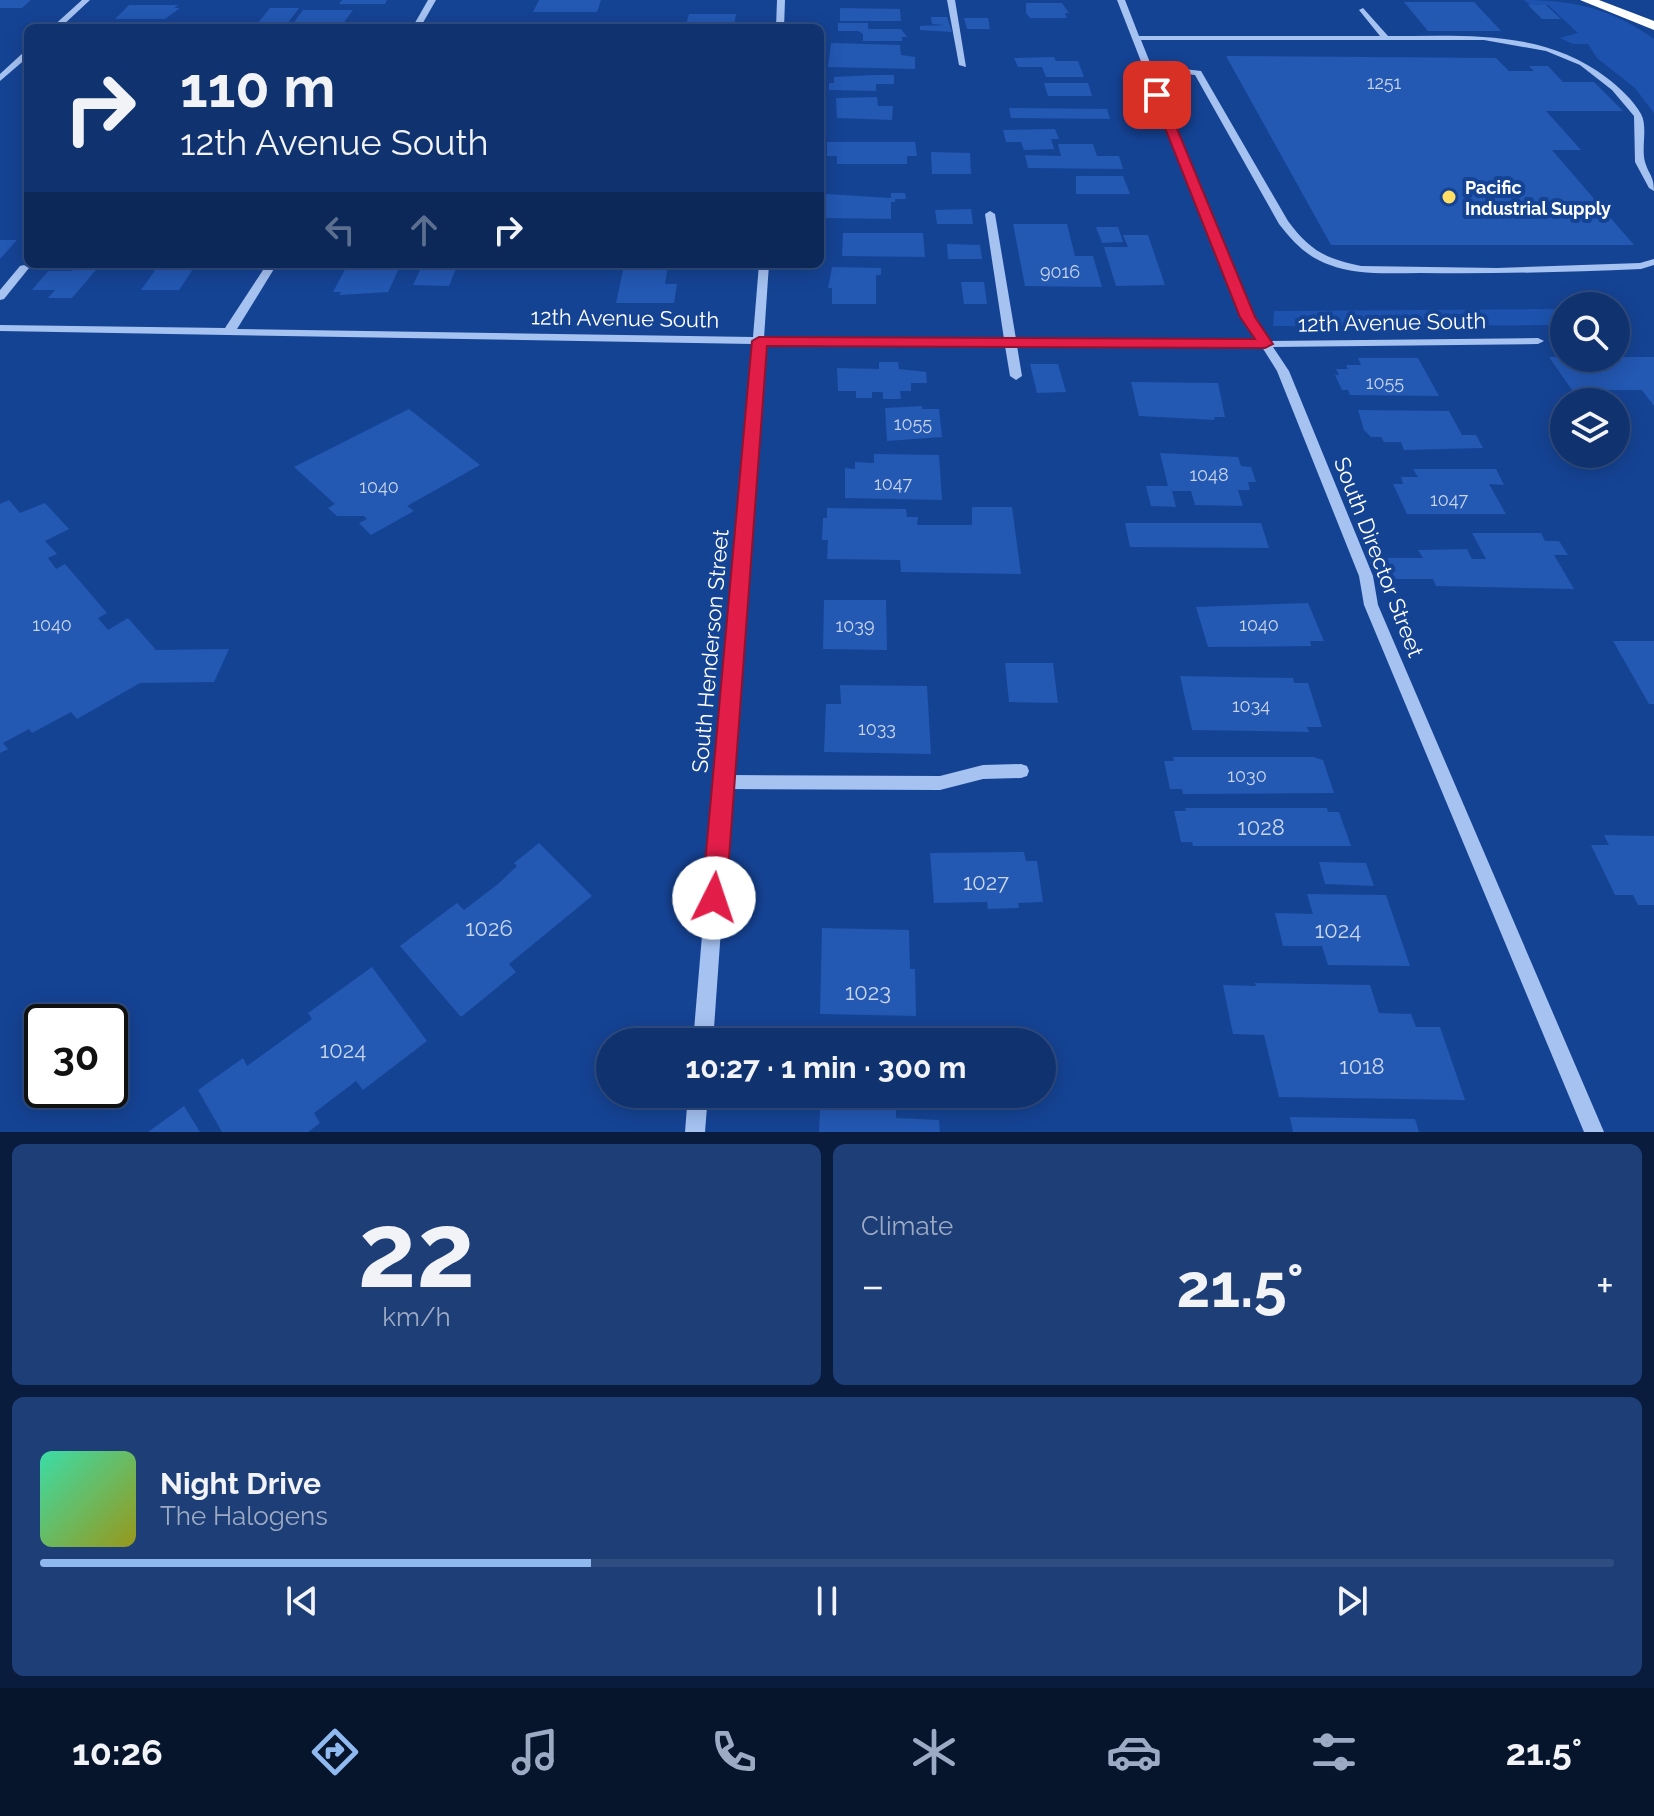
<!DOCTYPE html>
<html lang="en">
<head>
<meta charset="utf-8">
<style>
  :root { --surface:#10326f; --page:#1e3e77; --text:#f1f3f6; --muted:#9caac3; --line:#304d82; --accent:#90b9f0 }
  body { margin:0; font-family:Raleway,sans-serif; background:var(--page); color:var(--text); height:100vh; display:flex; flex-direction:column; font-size:30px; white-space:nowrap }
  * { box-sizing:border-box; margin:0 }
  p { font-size:26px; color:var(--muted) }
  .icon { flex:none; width:44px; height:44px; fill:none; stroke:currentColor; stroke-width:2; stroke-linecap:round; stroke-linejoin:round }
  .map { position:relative; height:1132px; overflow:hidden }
  .panel { display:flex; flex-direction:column; gap:12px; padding:12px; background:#091c3d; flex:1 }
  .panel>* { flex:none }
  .guide { position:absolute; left:24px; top:24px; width:800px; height:244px; border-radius:12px; box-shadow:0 4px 20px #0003,0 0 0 2px var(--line); background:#10326f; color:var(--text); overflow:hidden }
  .buttons { position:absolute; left:1550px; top:292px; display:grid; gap:16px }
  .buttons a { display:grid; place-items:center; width:80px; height:80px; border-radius:50%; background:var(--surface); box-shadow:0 4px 20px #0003,0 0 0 2px var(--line); font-size:40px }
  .speed { position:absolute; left:24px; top:1004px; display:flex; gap:16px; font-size:40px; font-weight:700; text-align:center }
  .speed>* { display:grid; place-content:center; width:104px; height:104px; border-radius:50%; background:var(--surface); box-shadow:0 4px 20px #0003,0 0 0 2px var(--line); line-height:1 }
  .speed .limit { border:4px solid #111; border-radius:12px; background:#fff; color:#111 }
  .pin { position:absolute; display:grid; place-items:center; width:68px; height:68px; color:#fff; margin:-34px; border-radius:16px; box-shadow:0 4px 12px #0006 }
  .me { position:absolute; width:88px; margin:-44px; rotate:4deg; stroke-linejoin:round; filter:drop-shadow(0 0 6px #0008) }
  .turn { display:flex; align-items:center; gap:28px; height:168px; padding:0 24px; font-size:36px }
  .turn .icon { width:104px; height:104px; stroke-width:2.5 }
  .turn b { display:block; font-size:56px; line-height:68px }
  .lanes { display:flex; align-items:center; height:76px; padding:0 24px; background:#0003; justify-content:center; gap:40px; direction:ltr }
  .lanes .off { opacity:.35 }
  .big { font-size:60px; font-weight:700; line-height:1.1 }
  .panel .card { flex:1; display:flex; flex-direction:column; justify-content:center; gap:12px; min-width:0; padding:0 28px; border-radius:12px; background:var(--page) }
  .panel .dial { align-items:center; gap:0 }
  .dial b { font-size:104px; line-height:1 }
  .song { display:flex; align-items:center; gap:24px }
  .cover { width:96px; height:96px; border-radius:12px; background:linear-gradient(135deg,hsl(160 70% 55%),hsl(60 70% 35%)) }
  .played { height:8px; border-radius:4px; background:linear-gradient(90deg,var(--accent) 35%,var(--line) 35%) }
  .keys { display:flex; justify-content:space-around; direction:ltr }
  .heat { display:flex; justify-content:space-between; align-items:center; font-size:44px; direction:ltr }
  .panel .tiles { flex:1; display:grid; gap:12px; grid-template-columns:1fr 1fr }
  .card:last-child { grid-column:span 2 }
  .trip { position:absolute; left:596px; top:1028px; width:460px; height:80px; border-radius:40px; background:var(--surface); box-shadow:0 4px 20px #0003,0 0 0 2px var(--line); font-weight:700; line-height:80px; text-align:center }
  .tab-bar { display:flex; height:128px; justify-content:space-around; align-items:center; background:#06142c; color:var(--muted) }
  .tab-bar .icon { width:56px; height:56px }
  .tab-bar .on { color:var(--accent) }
  .tab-bar b { font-size:36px; color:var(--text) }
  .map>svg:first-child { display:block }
</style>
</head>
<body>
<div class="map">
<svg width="1654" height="1132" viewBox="0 0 1654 1132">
  <rect width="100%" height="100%" fill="#154394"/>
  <!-- green -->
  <g fill="#1d53ae">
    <path d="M1524 0C1574 0 1612 9 1654 39V113L1635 88 1597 58 1588 44H1573L1560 38 1578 33 1548 5H1530Z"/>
    <path d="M1564 309V325L1273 326 1274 311Z"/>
  </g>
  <!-- building -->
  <g fill="#2358b3">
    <path d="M0 0H31L22 8H0Z"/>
    <path d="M342 0H387L385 4H339Z"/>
    <path d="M539 0H601L597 12H533Z"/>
    <path d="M1404 2H1474L1501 31H1428Z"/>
    <path d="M1026 3H1062L1069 13H1065L1067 18H1030L1026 13Z"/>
    <path d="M129 5H178L174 8H180L165 19H115Z"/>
    <path d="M1528 5H1546L1561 19H1542Z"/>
    <path d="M270 8H299L287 24H257Z"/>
    <path d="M840 8 900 9 901 21H840Z"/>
    <path d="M303 10H353L342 25H292Z"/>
    <path d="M689 14H736L734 26 686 25Z"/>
    <path d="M931 17H947L952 32 920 30V26L944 25 932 24Z"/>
    <path d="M964 18H988L990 29H967Z"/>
    <path d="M838 23H868V29H901L907 37H902V41H863V34L858 31H838Z"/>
    <path d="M831 43 900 45 901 55 915 57V69L828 67Z"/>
    <path d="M1226 56 1496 58 1509 71H1534L1529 66H1548L1563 82H1594L1623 111H1546L1581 150H1552L1634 245H1331Z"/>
    <path d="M1054 57 1056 61H1078L1084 77H1046L1042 67H1018L1014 58Z"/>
    <path d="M874 75H894V84H876V91L829 90V83H834V77Z"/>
    <path d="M1044 83H1088L1092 96H1048Z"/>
    <path d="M877 97 878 106H893L892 120 837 118 836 98Z"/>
    <path d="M1009 108 1107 109 1110 119 1011 118Z"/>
    <path d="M1055 129 1059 139H1051L1054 149 1024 150 1021 142H1006L1003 130Z"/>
    <path d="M827 142H915L917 156H907V164H837V156H827Z"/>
    <path d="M1058 144H1093L1097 156H1119L1123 169 1028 168 1025 155 1061 156Z"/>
    <path d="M931 152 970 153 971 174H932Z"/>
    <path d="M1076 176H1123L1130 194H1076Z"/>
    <path d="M891 193H905L906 199H895V202H891V219L824 218 826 194 891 198Z"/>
    <path d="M971 209 973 224H937L935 210Z"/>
    <path d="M1013 224H1067L1075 256H1093L1102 287 1025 286Z"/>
    <path d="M1096 227H1118L1123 242 1102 243Z"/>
    <path d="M843 233H923L925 257 842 256Z"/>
    <path d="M1123 235H1148L1165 285 1116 286 1104 247H1128Z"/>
    <path d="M0 240H17L0 259Z"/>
    <path d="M947 244 980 245 982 259H948Z"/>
    <path d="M77 264H101L72 298H48L55 290H32L48 271H72Z"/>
    <path d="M348 264H401L388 292 339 295 341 292H333Z"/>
    <path d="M422 266H457L449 286 413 285Z"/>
    <path d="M624 266H668L665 284H677L674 303H616Z"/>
    <path d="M832 267 881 268V275H876V304H832V288H828Z"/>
    <path d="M156 269H193L179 290H141Z"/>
    <path d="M961 282H984L987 304H964Z"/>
    <path d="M1549 357H1654V406L1642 390H1572Z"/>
    <path d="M1358 358H1418L1439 396 1350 395 1348 390H1342L1335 375H1339L1336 369H1348L1346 365H1361Z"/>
    <path d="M879 362H898L899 369 926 372 927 383H911V391H900L901 399H883V392H872V398H856V391H838L837 368 879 369Z"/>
    <path d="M1030 364H1058L1066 392 1037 393Z"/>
    <path d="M1131 382 1218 383 1225 417H1214L1215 420 1139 416Z"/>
    <path d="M922 406V409H939L942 437 887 441 885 408Z"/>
    <path d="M409 409 480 465 407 506 414 511 371 535 359 523 367 519 364 516H337L328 508 335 504 294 467Z"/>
    <path d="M1358 410 1449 411 1462 435H1476L1483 448 1404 450 1401 442H1384L1381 437H1371L1364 430Z"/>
    <path d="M1160 453 1238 457 1241 466 1251 467 1256 482H1248L1250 490H1238L1243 506 1195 505 1191 491H1172L1176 507 1151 506 1146 486H1168Z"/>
    <path d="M874 454 939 455 942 500 845 498V468L855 469V462L874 463Z"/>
    <path d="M1413 469H1496L1504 485 1489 484 1506 514H1407L1393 484H1403L1401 477H1418Z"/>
    <path d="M9 500 20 513 45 503 69 529 45 541 57 554 48 558 56 569 65 564 107 613 98 618 108 630 128 618 156 650 229 649 214 682 140 683 77 719 71 712 32 733 29 729 3 743 8 749 0 753V504Z"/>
    <path d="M972 507H1012L1021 574 901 572 900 560 827 559 828 540H822L823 518H827V508L906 509 907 517H918L917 525H972Z"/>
    <path d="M1125 523H1261L1269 548 1130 547Z"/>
    <path d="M1472 533H1541L1545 541H1559L1568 555H1554L1574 589 1436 586 1433 579H1394L1384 558H1423L1418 550 1467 549 1472 559H1486Z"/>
    <path d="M824 600H886L887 650 823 649Z"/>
    <path d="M1308 603 1324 641H1310L1311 646 1208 647 1196 607Z"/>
    <path d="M1613 641H1654V704H1649Z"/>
    <path d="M1005 663H1053L1058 703 1009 702Z"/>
    <path d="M1180 676 1293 678 1294 683H1308L1322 727H1307L1309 732 1192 730Z"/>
    <path d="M840 685 927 686 931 754 824 752 826 704H841Z"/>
    <path d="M1173 757H1313L1323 760 1334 793 1183 794 1182 789H1170L1164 761H1174Z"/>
    <path d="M1185 808H1327L1328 812H1339L1351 846H1193L1192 842H1181L1174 811H1186Z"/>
    <path d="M1604 835 1654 836V905H1638L1633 895H1615L1591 845H1609Z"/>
    <path d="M539 843 592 896 509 964 516 972 461 1017 400 946 457 903 464 910 498 884 517 866 514 863Z"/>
    <path d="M1024 852 1026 861H1037L1043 902 1018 903 1019 908 988 909 987 902 934 903 930 853Z"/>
    <path d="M1319 862 1366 863 1374 886 1325 884Z"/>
    <path d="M1307 894 1386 895 1410 966 1328 965 1322 946H1283L1275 913 1313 914Z"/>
    <path d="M822 928 909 930 910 969H915L916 1016 820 1014Z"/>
    <path d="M372 967 427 1041 363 1090 356 1081 314 1113 320 1123 308 1132H222L198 1090 243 1058 247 1066 312 1019 308 1013Z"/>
    <path d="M1255 983 1370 985 1379 1013 1411 1014 1416 1027H1440L1465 1100 1279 1097 1264 1035 1233 1034 1223 985 1256 986Z"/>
    <path d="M821 1095 896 1098V1118L939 1120 940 1132H819Z"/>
    <path d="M184 1106 200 1132H148Z"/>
    <path d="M1290 1117 1415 1119 1419 1132H1293Z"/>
  </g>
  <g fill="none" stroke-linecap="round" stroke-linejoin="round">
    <!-- minor -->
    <g fill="#a5c2f1" fill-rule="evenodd">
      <path d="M82 0H90L60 28H51Z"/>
      <path d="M428 0H436L420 28H412Z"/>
      <path d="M777 0H785L784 28H776Z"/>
      <path d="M947 0H955L966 67 959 65Z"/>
      <path d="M1117 0H1125L1139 36H1380L1359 10 1363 8 1388 36C1464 36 1544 29 1607 78 1619 87 1633 100 1641 114 1648 127 1641 148 1645 162 1649 175 1654 176 1654 191L1649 188 1635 162 1634 116 1612 90 1580 65 1546 51 1484 40H1141L1151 65 1201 71 1288 221C1309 250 1326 259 1361 266L1497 268 1640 263 1654 259V265L1641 269C1568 272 1495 274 1421 273 1391 273 1359 276 1330 265 1307 257 1294 243 1279 224L1195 75 1153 70 1253 317 1268 341 1538 338 1544 341 1538 344 1273 347 1289 371 1373 576 1378 605 1604 1132H1584L1364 605 1359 576 1277 371 1262 347 1017 346 1022 376 1016 380 1010 376 1005 346 763 344 732 775 940 776 983 765 1021 764 1027 766 1029 771 1027 776 1021 778 983 779 940 790 731 789 713 1042H693L752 344 0 331V325L225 328 267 264H277L237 329 753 337 759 264H769L764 338 1004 339 985 214 990 211 995 214 1016 339 1257 341 1241 317Z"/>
      <path d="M25 51H28V57L0 81V74Z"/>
      <path d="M24 265 29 268 4 299 0 300V290L20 266Z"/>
      <path d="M688 1094H708L705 1132H685Z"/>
    </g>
    <!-- highway -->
    <path fill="#fff" fill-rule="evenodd" d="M1580 0H1599L1654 21V30Z"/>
  </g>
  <!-- route -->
  <path fill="#e11d48" stroke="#92132f" stroke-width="2" d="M1157 91 1163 95 1255 317 1273 344 1265 348 767 346 726 898 722 905 714 908 706 905 702 898 752 341 759 337 1255 339 1240 317 1152 95Z"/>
  <!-- markers -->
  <circle fill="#ffdf66" stroke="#154394" stroke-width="3" cx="1449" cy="197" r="8"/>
  <g text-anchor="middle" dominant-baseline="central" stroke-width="8" stroke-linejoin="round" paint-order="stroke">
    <!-- number labels -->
    <g font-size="18" fill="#c8d5ec">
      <text x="1384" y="82">1251</text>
      <text x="1060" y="271">9016</text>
      <text x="1385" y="382">1055</text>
      <text x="913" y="423">1055</text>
      <text x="1209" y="474">1048</text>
      <text x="893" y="483">1047</text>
      <text x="379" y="486">1040</text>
      <text x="1449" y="499">1047</text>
      <text x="52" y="624">1040</text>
      <text x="1259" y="624">1040</text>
      <text x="855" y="625">1039</text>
      <text x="1251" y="705">1034</text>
      <text x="877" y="728">1033</text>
      <text x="1247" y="775">1030</text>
    </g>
    <!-- far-poi labels -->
    <g font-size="18" font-weight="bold" fill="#fff" stroke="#154394" text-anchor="start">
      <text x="1465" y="187">Pacific<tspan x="1465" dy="21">Industrial Supply</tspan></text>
    </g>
    <!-- street labels -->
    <g font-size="22" fill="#fff" stroke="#154394">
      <text transform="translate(625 318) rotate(1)">12th Avenue South</text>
      <text transform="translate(1392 322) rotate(-1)">12th Avenue South</text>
      <text transform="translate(1379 557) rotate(69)">South Director Street</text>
      <text transform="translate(710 651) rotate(-85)">South Henderson Street</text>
    </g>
    <!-- near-number labels -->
    <g font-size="22" fill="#c8d5ec">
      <text x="1261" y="827">1028</text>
      <text x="986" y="882">1027</text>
      <text x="489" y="928">1026</text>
      <text x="1338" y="930">1024</text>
      <text x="868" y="992">1023</text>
      <text x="343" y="1050">1024</text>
      <text x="1362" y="1066">1018</text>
    </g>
  </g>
</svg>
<div class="buttons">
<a><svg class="icon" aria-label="search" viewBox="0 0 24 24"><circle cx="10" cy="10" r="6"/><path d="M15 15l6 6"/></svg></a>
<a><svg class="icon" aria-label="layers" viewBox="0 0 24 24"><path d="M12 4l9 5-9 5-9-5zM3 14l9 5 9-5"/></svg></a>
</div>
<div class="speed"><div class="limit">30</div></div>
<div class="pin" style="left:1157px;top:95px;background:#d93025"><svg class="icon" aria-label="arrive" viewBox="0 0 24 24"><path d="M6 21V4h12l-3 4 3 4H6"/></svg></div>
<svg class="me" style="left:714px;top:898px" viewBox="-20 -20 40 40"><circle r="19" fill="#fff"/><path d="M0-13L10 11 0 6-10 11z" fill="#e11d48"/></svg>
<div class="trip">10:27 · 1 min · 300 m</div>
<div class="guide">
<div class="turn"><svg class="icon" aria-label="right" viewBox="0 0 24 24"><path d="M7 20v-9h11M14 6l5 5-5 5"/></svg><div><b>110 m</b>12th Avenue South</div></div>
<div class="lanes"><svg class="icon off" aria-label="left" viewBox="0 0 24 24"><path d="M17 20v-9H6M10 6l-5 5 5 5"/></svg><svg class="icon off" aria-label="ahead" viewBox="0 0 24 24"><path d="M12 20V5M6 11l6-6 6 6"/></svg><svg class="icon" aria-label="right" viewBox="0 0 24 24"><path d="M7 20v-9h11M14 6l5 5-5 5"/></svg></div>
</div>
</div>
<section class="panel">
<div class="tiles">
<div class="card dial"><b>22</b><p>km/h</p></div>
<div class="card"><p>Climate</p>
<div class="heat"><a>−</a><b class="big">21.5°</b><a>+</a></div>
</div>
<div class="card">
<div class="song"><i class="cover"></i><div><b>Night Drive</b><p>The Halogens</p></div></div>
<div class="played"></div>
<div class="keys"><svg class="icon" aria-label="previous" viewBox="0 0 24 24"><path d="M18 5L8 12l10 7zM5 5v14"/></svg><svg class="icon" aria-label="pause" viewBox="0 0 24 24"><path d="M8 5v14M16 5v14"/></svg><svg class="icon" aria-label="next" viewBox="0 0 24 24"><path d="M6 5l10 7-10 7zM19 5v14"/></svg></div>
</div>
</div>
</section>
<nav class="tab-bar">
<b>10:26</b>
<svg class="icon on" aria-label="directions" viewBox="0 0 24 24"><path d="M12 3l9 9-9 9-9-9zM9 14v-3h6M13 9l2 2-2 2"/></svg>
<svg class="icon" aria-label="music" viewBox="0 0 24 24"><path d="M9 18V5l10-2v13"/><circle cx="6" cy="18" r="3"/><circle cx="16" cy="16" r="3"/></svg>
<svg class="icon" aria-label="phone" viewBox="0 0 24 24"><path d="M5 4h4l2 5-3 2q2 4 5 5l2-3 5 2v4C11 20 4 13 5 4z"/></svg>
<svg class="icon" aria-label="climate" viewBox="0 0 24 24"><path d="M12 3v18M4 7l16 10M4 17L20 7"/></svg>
<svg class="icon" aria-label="car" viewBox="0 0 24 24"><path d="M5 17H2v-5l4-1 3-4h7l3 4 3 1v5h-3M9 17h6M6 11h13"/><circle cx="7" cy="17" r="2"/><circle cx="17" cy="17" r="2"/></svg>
<svg class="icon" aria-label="filters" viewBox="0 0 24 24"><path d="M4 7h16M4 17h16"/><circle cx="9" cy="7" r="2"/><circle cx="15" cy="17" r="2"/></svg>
<b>21.5°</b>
</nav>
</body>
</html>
